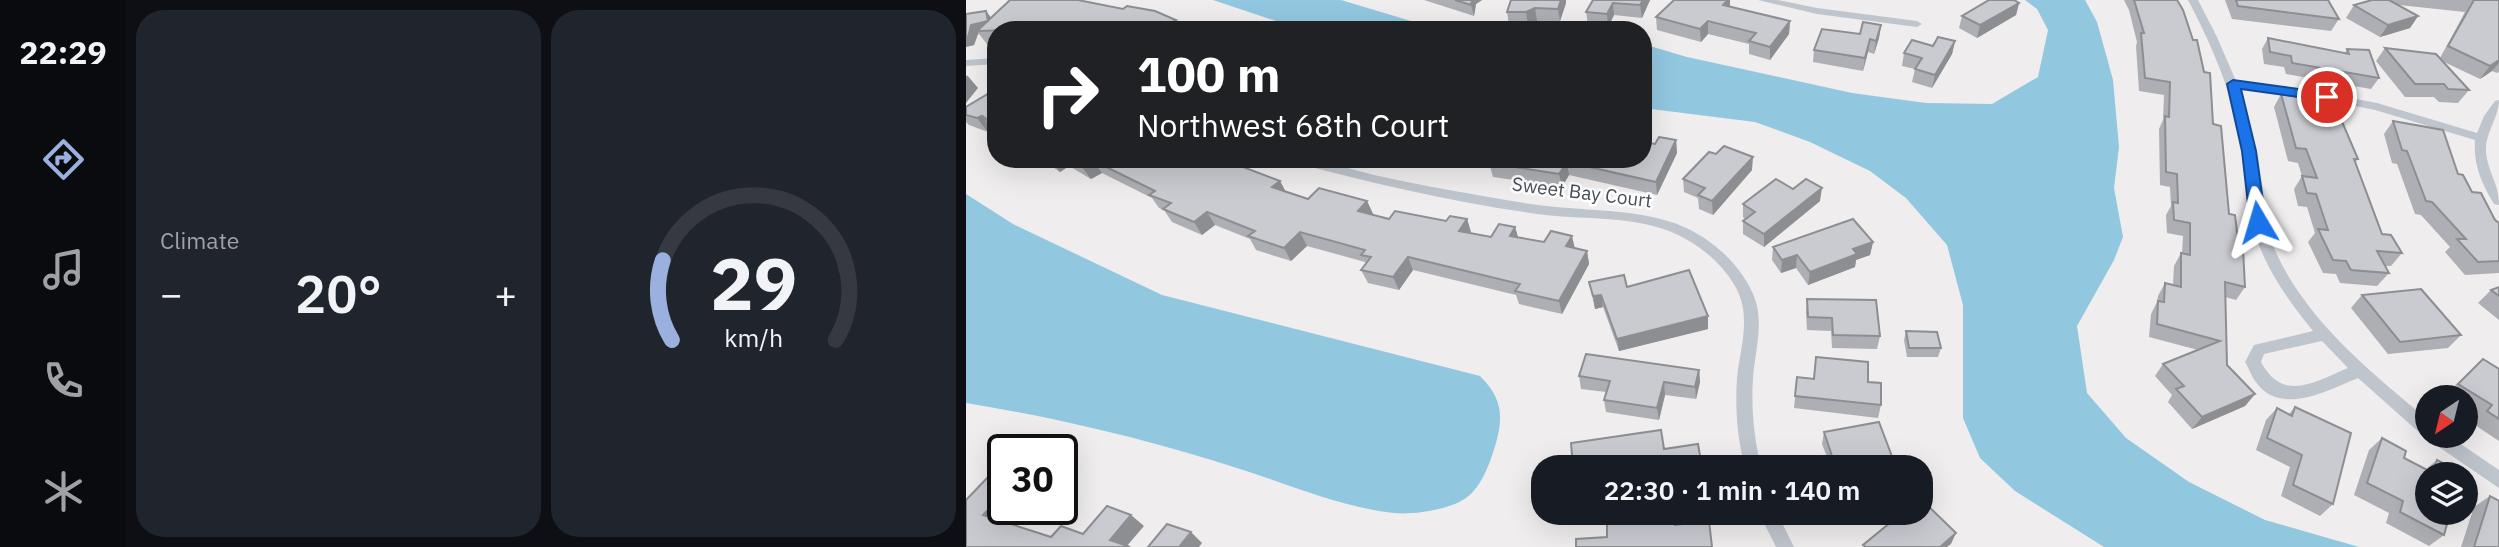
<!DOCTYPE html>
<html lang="en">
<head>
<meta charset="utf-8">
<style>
  :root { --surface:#171b24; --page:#20242c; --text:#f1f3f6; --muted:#9ea1a6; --line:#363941; --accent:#9ab1e0 }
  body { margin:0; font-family:"IBM Plex Sans",sans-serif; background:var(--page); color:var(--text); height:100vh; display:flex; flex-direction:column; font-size:26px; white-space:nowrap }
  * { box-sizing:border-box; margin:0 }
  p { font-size:23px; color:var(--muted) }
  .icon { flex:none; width:38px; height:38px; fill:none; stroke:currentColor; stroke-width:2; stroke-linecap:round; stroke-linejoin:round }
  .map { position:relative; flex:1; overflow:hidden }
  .sheet { display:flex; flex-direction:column; gap:10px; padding:10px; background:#0d0f14; width:840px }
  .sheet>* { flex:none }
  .hud { position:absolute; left:21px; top:21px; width:665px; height:147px; border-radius:28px; box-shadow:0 7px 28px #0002; background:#202124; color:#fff; overflow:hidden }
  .needle { width:46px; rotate:215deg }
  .fabs { position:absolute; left:1449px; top:385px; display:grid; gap:14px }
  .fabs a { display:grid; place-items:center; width:63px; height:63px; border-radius:50%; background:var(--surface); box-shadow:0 7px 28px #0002; font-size:35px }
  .speed { position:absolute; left:21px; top:434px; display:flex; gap:14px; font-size:35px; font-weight:700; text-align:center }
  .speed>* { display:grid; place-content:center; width:91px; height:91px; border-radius:50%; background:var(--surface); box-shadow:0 7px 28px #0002; line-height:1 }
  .speed .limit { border:4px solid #111; border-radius:10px; background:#fff; color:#111 }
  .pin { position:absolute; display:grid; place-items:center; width:60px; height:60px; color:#fff; margin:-30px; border:4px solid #fff; border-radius:50%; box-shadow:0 2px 7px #0007 }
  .me { position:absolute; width:77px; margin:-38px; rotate:353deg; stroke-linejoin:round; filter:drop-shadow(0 0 5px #0008) }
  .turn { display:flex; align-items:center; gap:24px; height:147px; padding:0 35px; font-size:32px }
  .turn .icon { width:91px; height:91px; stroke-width:2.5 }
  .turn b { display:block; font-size:49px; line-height:60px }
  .big { font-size:52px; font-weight:600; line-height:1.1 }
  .sheet .widget { flex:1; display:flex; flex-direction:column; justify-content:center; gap:10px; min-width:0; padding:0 24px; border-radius:28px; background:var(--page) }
  .sheet .dial { align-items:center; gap:0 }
  .dial svg { height:182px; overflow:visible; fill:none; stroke:var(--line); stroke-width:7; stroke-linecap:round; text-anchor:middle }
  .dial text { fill:var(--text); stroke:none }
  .heat { display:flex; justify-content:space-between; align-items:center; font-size:38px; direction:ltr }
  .sheet .tiles { flex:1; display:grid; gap:10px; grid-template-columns:repeat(2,1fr) }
  .trip { position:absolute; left:565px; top:455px; width:402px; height:70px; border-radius:28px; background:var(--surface); box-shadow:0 7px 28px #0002; font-weight:600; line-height:70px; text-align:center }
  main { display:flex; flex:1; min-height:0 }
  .tab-bar { display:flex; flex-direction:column; width:126px; justify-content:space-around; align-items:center; background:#090b0e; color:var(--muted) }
  .tab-bar .icon { width:49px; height:49px }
  .tab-bar .on { color:var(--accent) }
  .tab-bar b { font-size:32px; color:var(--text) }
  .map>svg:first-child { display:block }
</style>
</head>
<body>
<main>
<nav class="tab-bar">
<b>22:29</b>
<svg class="icon on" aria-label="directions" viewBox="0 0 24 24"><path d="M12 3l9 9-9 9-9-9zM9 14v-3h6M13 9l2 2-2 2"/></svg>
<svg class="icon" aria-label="music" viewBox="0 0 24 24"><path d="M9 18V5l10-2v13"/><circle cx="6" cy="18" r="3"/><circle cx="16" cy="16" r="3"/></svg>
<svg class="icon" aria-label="phone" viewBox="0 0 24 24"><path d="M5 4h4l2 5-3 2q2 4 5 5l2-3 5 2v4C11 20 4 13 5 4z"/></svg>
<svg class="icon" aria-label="climate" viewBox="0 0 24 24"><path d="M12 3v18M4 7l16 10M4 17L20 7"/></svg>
</nav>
<section class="sheet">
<div class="tiles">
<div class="widget"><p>Climate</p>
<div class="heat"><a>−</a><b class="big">20°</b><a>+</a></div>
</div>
<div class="widget dial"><svg viewBox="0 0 100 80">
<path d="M14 69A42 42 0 1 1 86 69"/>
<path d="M14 69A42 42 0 0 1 10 34" stroke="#9ab1e0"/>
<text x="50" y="56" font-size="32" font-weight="700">29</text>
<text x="50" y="72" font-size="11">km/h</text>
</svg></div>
</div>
</section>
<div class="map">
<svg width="1533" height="547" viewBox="0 0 1533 547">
  <rect width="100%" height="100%" fill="#efeded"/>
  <!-- water -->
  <g fill="#92c7e0">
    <path d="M247 0H375L475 30H337Z"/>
    <path d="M1059 0H1119L1131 22 1147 80 1153 147 1148 188 1157 237 1148 260 1111 326 1121 393 1160 438 1223 482 1299 520 1393 547H1138L1049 491 1014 458 997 418V305L981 245 940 198 904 171 844 142 789 122 677 108V44L721 57 886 93 960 103 1026 104 1072 77 1082 30 1071 9Z"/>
    <path d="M0 194 47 224 196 295 514 376C535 397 538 414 530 443 524 463 515 491 495 501 479 510 446 515 428 513 374 507 325 485 274 469 184 440 93 418 0 403Z"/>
  </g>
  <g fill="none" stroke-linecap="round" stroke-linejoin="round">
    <!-- street -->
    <g fill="#bfc5cd" fill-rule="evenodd">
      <path d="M792 0H812L851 8 951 21 956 24 951 27 851 14Z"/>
      <path d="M1222 0H1232L1251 37 1270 81 1336 89 1411 103 1511 133 1518 116 1529 101 1533 100C1533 118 1519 132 1520 152 1522 173 1533 183 1533 205L1528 204C1516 184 1507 165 1509 140L1409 110 1336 95 1272 88C1280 111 1287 136 1290 161 1293 180 1293 200 1298 219 1321 305 1396 365 1461 419V436H1483L1533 470V488L1464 441 1462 436H1461L1455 434 1392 378C1363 390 1314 417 1290 382 1285 376 1283 368 1279 362L1288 345 1347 331C1319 297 1292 258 1284 214 1277 181 1277 147 1269 114 1258 74 1241 36 1222 0ZM1356 341 1382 368C1348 382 1317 403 1295 362L1298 354Z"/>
      <path d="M30 58V64L0 66V60Z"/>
      <path d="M325 159C354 159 380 168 408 175 444 183 481 190 517 196 542 200 566 205 591 207 631 211 672 210 711 224 744 237 773 262 787 294 799 321 789 350 787 378 785 409 788 438 795 467H779C771 438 769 408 771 378 774 350 784 321 773 294 760 265 731 242 703 231 661 215 614 220 571 214 488 202 407 184 327 162Z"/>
      <path d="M793 513H811L828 547H810Z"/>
    </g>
  </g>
  <!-- wall -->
  <g fill="#aeafb4">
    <path d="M458 0H516L510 4 508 16Z"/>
    <path d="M545 0H600V3L594 21H571L562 25H543L541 12Z"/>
    <path d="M627 0H684L676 18 648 15 642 27 622 25 620 12Z"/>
    <path d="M1158 0H1211L1247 124 1263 214 1273 248 1279 287 1270 300 1259 297 1261 365 1289 394 1279 406 1226 429 1202 402 1206 395 1189 376 1197 364 1232 350 1183 337 1185 314 1191 302 1192 296 1199 283 1207 285 1208 266 1215 253H1216L1217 236 1201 233 1200 215 1205 206 1204 187 1194 185 1193 129 1197 120 1198 95 1173 91 1170 46 1171 42 1163 10Z"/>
    <path d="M1259 0H1362L1373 19 1365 31 1266 19Z"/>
    <path d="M1406 0H1533V72L1531 73 1526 71 1514 79 1476 61 1503 90 1492 103 1473 102 1468 97H1439L1410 61 1419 48 1474 58 1499 12 1433 5 1452 16 1444 28 1414 37 1380 18 1388 5Z"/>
    <path d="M1053 3 1050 15 1011 38 993 28 996 16Z"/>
    <path d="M764 7 824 21 823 34 804 60 783 54V44L742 34 735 42 691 30 690 17Z"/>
    <path d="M20 11 25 18 214 29 217 30H30V44H21L13 34H12L8 45 0 47V14Z"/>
    <path d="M915 25 913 38 908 54 902 52 897 71 847 62 848 50 894 34Z"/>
    <path d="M1302 38 1379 53 1381 49 1413 78 1405 89 1320 74 1318 67 1298 64 1296 49Z"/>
    <path d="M989 41 986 54 966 88 946 82 949 69 936 66 938 53Z"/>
    <path d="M30 89V131L26 129 22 132 3 125 0 122V107Z"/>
    <path d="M1315 94 1392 159 1389 163 1416 234 1436 253 1425 266H1419L1423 273 1411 286 1374 283 1370 274 1357 273 1342 242 1349 233 1341 207 1332 206 1328 189 1336 176 1332 163 1322 161 1308 107Z"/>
    <path d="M1427 121 1492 174 1533 223V273L1499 275 1479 252 1484 247 1455 215 1449 214 1431 164 1426 163 1418 134Z"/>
    <path d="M710 140 711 153 691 195 603 175 596 187 527 177 523 163 689 144Z"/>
    <path d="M75 159H215L224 164 314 181 319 191 342 199 401 201 407 214 406 215 423 219 480 221 501 219 505 233 525 237 549 227 552 238 621 251 623 264 596 314 553 304 550 295 447 270 433 290 402 283 395 270 400 264 399 262 341 246 325 261 290 250 284 239 249 225 236 235 206 222 198 210 193 208 186 198 136 173 125 179 103 166 94 172Z"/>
    <path d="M477 159H508L502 166Z"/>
    <path d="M786 170 747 215 733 209 732 198 718 192 717 179Z"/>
    <path d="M827 189 854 201 798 247 777 234V221L779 219 777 217V204Z"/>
    <path d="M907 242 904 255 890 260 889 267 842 285 830 268 815 273 806 260 807 247Z"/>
    <path d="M623 282 661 287 742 329 653 351 637 307 629 309Z"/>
    <path d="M1533 287V320L1512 303 1525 290Z"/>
    <path d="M1396 295 1495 335 1482 348 1422 354 1385 308Z"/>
    <path d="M841 299 914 336 911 349 866 348 865 331 841 330 840 312Z"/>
    <path d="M940 331 975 348 972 357H941L938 340Z"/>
    <path d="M850 357 902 382 915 405 912 418 828 408 831 377 847 379Z"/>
    <path d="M1517 359 1533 369V441L1506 423 1511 418 1500 410V397H1480L1478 396Z"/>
    <path d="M733 370 734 382 730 399 699 395 693 420 640 412 638 400 640 392 615 389 613 376Z"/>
    <path d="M1329 407 1367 504 1354 516 1315 496 1324 467 1290 450 1300 420 1311 408 1323 414Z"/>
    <path d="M858 432 930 467H844V460L861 457 856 444Z"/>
    <path d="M1416 438 1438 458 1460 469 1471 460 1478 535 1463 546 1420 523 1423 513 1388 495 1403 450Z"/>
    <path d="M1524 496 1533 547H1495L1508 507Z"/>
  </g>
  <!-- shaded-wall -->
  <g fill="#8d8e92">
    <path d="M506 0H516L510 4 508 16 505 5Z"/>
    <path d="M595 0H600V3L594 21 592 9Z"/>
    <path d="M677 0H684L676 18 674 5Z"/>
    <path d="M762 0H764V11L757 5Z"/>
    <path d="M647 3 648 15 642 27 641 14Z"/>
    <path d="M1053 3 1050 15 1011 38 1014 25Z"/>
    <path d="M569 8 571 21 562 25 560 12Z"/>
    <path d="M20 11 26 19 11 31 13 34H12L8 45 0 47V37L5 25Z"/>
    <path d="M1452 16 1444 28 1414 37 1422 25Z"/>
    <path d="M210 20 215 30 204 23Z"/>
    <path d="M742 21V34L735 42 734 29Z"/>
    <path d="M824 21 823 34 804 60V47Z"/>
    <path d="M915 25 913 38 908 54 910 41Z"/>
    <path d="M904 39 902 52 897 71 899 58Z"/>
    <path d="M989 41 986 54 966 88 969 75Z"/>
    <path d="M1533 60V63L1526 71 1514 79 1524 66Z"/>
    <path d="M1 75 12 88 0 103V77Z"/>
    <path d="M16 116 26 129 22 132 11 118Z"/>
    <path d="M710 140 711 153 691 195 690 182Z"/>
    <path d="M787 157 786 170 747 215 746 201Z"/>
    <path d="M84 159H98L103 166 94 172Z"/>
    <path d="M500 159H508L502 166Z"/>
    <path d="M126 160 136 173 125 179 115 166Z"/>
    <path d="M601 162 603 175 596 187 593 174Z"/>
    <path d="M314 181 321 194 306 187Z"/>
    <path d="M856 188 854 201 798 247V234Z"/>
    <path d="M401 201 407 214 398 225 392 211Z"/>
    <path d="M241 212 249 225 236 235 228 222Z"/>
    <path d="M501 219 505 232 498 244 493 231Z"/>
    <path d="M549 227 553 240 544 236Z"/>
    <path d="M334 232 341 246 325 261 318 248Z"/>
    <path d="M606 236 609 249 600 246Z"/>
    <path d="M907 242 904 255 890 260 889 267 842 285 844 272 887 249Z"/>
    <path d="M621 251 623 264 596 314 593 301Z"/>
    <path d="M831 255 830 268 815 273 816 260Z"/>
    <path d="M442 257 447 270 433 290 427 277Z"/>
    <path d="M635 295 637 307 629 309 627 296Z"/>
    <path d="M742 316V329L653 351 651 339Z"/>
    <path d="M733 370 734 382 730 399 729 387Z"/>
    <path d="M698 382 699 395 693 420 691 408Z"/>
    <path d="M1289 394 1279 406 1226 429 1236 417Z"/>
    <path d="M37 494V509H49L34 526 17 515Z"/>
    <path d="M165 515 178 526 160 547 144 540Z"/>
    <path d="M225 532 236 543 233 547H213Z"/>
    <path d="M990 533 985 544 981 547H974Z"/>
  </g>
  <!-- building -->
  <g fill="#cacbd1" stroke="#8d8e92" stroke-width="2">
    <path d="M44 0H112L157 9 161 6 189 11 210 20 204 23 217 30H104L83 26 77 30H62L49 28 47 30 11 31Z"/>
    <path d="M489 0H506L505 5Z"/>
    <path d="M545 0H595L592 9 569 8 560 12H541Z"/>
    <path d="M627 0H677L674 5 647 3 641 14 620 12Z"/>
    <path d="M708 0H762L757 5 824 21 804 47 783 41 790 33 742 21 734 29 690 17Z"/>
    <path d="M1023 0H1048L1053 3 1014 25 996 16Z"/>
    <path d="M1168 0H1211L1217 10 1227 40H1231L1238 72 1244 73 1247 124 1255 126 1263 214 1269 215 1273 248 1277 249 1279 287 1259 282 1261 365 1289 394 1236 417 1210 389 1218 386 1197 364 1254 341 1191 324 1192 301 1198 302 1199 283 1215 287V253L1224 255V223L1208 220 1207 202 1212 203 1211 174 1200 172 1199 116 1203 117 1204 82 1179 78 1175 33H1178Z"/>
    <path d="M1270 0H1362L1373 19 1272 6Z"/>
    <path d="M1406 0H1423L1452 16 1422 25 1388 5Z"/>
    <path d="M1508 0H1533V60L1524 66 1482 46Z"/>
    <path d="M20 11 22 21 5 25 2 37H0V14Z"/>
    <path d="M897 22 915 25 910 41 904 39 899 58 848 50 856 29 894 34Z"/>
    <path d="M972 37 989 41 969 75 949 69 956 58 938 53 946 40 967 46Z"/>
    <path d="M1302 38 1383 54 1381 49 1403 50 1413 78 1326 63 1325 56 1304 52Z"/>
    <path d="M1419 48 1470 54 1503 90 1482 89 1478 84H1449Z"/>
    <path d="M30 89V126L16 116 11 118 0 115V107Z"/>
    <path d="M1315 94 1368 103 1392 159H1388L1416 234 1425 235 1436 253 1411 251 1423 273 1385 270 1380 261 1367 260 1352 229 1362 230 1350 194 1341 193 1336 176 1351 178 1340 149 1330 148Z"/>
    <path d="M1427 121 1477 130 1492 174 1497 175 1506 192 1515 193 1529 220 1533 223V261L1512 262 1491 239H1500L1466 202 1460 201 1441 151 1436 150Z"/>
    <path d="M693 137 710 140 690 182 601 162 593 174 523 163 526 159H677V142L689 144Z"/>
    <path d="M758 146 787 157 746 201 732 195 739 188 717 179 743 152 750 154Z"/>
    <path d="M104 159H215L224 164 230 159H256L314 181 306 187 342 199 353 188 401 201 392 211 423 219 429 211 480 221 484 216 501 219 493 231 525 237 533 224 549 227 544 236 578 242 585 231 606 236 600 246 621 251 593 301 549 291 554 284 442 257 427 277 395 270 405 257 395 255 399 250 334 232 318 248 282 236 289 231 241 212 228 222 197 209 205 203 183 195 189 191 126 160 115 166Z"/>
    <path d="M810 179 827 189 840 179 856 188 798 234 777 221 789 212 777 204Z"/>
    <path d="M887 219 907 242 887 249 891 254 844 272 831 255 816 260 807 247Z"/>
    <path d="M723 270 742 316 651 339 635 295 627 296 623 282 658 275 661 287Z"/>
    <path d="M1533 287V296L1525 290Z"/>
    <path d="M1455 289 1495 335 1434 342 1396 295Z"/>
    <path d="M841 299 910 300 914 336 867 335 866 318 842 317Z"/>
    <path d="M940 331 971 332 975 348H943Z"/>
    <path d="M620 354 733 370 729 387 698 382 691 408 638 400 644 381 613 376Z"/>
    <path d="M850 357 902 362V382L915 383V405L829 396 831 377 848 379Z"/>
    <path d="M1517 359 1533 369V419L1521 411 1526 405 1492 384Z"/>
    <path d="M1329 407 1385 433 1367 504 1327 485 1336 455 1301 438 1311 408 1326 416Z"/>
    <path d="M913 422 930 467H847L844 460 866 456 858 432Z"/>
    <path d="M695 430 698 449 732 444 736 467H607L605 443Z"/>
    <path d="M1416 438 1440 451 1438 458 1467 473 1471 460 1494 472 1493 474H1461V513H1484L1478 535 1434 512 1437 501 1401 483Z"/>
    <path d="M25 474 37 478V494L17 515 85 537 95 526 117 534 141 506 165 515 144 540 164 547H0V500Z"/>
    <path d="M1524 496 1533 501V547H1508Z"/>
    <path d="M956 500 990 533 974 547H900L897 545 936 513H956Z"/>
    <path d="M641 513H708L709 525 743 521 746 547H610V539L641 537Z"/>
    <path d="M201 524 225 532 213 547H182Z"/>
  </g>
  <!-- route -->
  <path fill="#1a73e8" stroke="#114b97" stroke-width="2" d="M1267 80 1361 93 1367 97 1361 101 1275 89 1290 151 1300 222 1292 228 1284 222 1276 151 1261 84Z"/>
  <g text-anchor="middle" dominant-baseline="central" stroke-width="5" stroke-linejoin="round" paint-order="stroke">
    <!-- street labels -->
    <g font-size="19" fill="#474e57" stroke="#fff">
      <text transform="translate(616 192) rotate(7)">Sweet Bay Court</text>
    </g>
  </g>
</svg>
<div class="fabs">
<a><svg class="needle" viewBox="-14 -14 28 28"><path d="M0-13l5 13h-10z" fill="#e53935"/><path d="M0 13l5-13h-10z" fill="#9ea1a6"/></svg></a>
<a><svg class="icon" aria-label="layers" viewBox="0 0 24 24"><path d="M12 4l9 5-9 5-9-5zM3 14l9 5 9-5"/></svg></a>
</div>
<div class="speed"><div class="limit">30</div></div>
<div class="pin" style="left:1361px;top:97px;background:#d93025"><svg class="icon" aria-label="arrive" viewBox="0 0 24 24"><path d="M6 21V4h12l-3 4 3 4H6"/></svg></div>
<svg class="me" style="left:1292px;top:222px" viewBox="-20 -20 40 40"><path d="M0-17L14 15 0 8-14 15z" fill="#1a73e8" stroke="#fff" stroke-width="4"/></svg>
<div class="trip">22:30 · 1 min · 140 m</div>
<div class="hud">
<div class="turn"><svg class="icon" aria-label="right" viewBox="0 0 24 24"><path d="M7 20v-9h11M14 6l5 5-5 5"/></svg><div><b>100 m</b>Northwest 68th Court</div></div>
</div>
</div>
</main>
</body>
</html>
